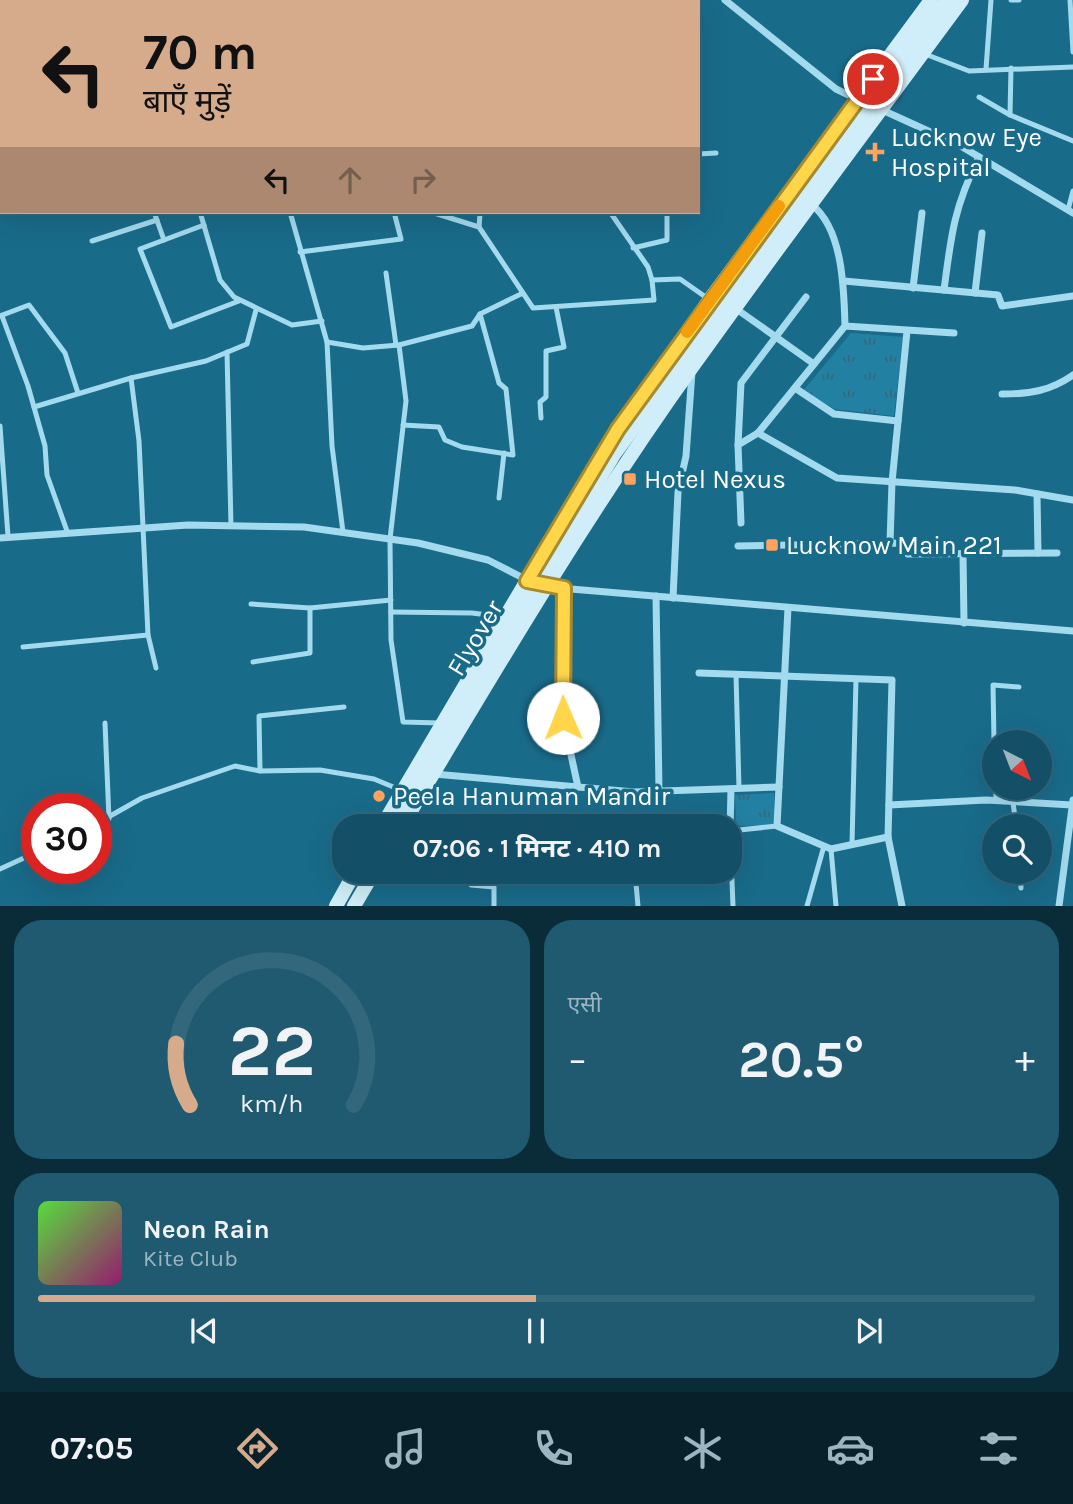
<!DOCTYPE html>
<html lang="hi">
<head>
<meta charset="utf-8">
<style>
  :root { --surface:#135068; --page:#205a71; --text:#f1f3f6; --muted:#9db5c0; --line:#32677c; --accent:#d6ab8b }
  body { margin:0; font-family:Karla,"Noto Sans Devanagari",sans-serif; background:var(--page); color:var(--text); height:100vh; display:flex; flex-direction:column; font-size:26px; white-space:nowrap }
  * { box-sizing:border-box; margin:0 }
  p { font-size:23px; color:var(--muted) }
  .icon { flex:none; width:38px; height:38px; fill:none; stroke:currentColor; stroke-width:2; stroke-linecap:round; stroke-linejoin:round }
  .map { position:relative; height:906px; overflow:hidden }
  .sheet { display:flex; flex-direction:column; gap:14px; padding:14px; background:#0a2c39; flex:1 }
  .sheet>* { flex:none }
  .hud { position:absolute; left:0px; top:0px; width:700px; height:214px; box-shadow:0 7px 28px #0002,0 0 0 2px var(--line); background:#d6ab8b; color:#111; overflow:hidden }
  .needle { width:46px; rotate:138deg }
  .fabs { position:absolute; left:982px; top:730px; display:grid; gap:14px }
  .fabs a { display:grid; place-items:center; width:70px; height:70px; border-radius:50%; background:var(--surface); box-shadow:0 7px 28px #0002,0 0 0 2px var(--line); font-size:35px }
  .speed { position:absolute; left:21px; top:793px; display:flex; gap:14px; font-size:35px; font-weight:700; text-align:center }
  .speed>* { display:grid; place-content:center; width:91px; height:91px; border-radius:50%; background:var(--surface); box-shadow:0 7px 28px #0002,0 0 0 2px var(--line); line-height:1 }
  .speed .limit { border:10px solid #d22; background:#fff; color:#111 }
  .pin { position:absolute; display:grid; place-items:center; width:60px; height:60px; color:#fff; margin:-30px; border:4px solid #fff; border-radius:50%; box-shadow:0 2px 7px #0007 }
  .me { position:absolute; width:77px; margin:-38px; rotate:359deg; stroke-linejoin:round; filter:drop-shadow(0 0 5px #0008) }
  .turn { display:flex; align-items:center; gap:24px; height:147px; padding:0 28px; font-size:32px }
  .turn .icon { width:91px; height:91px; stroke-width:2.5 }
  .turn b { display:block; font-size:49px; line-height:60px }
  .lanes { display:flex; align-items:center; height:66px; padding:0 28px; background:#0003; justify-content:center; gap:35px; direction:ltr }
  .lanes .off { opacity:.35 }
  .big { font-size:52px; font-weight:700; line-height:1.1 }
  .sheet .tile { flex:1; display:flex; flex-direction:column; justify-content:center; gap:10px; min-width:0; padding:0 24px; border-radius:28px; background:var(--page) }
  .sheet .dial { align-items:center; gap:0 }
  .dial svg { height:182px; overflow:visible; fill:none; stroke:var(--line); stroke-width:7; stroke-linecap:round; text-anchor:middle }
  .dial text { fill:var(--text); stroke:none }
  .song { display:flex; align-items:center; gap:21px }
  .cover { width:84px; height:84px; border-radius:10px; background:linear-gradient(135deg,hsl(110 70% 55%),hsl(320 70% 35%)) }
  .played { height:7px; border-radius:4px; background:linear-gradient(90deg,var(--accent) 50%,var(--line) 50%) }
  .keys { display:flex; justify-content:space-around; direction:ltr }
  .heat { display:flex; justify-content:space-between; align-items:center; font-size:38px; direction:ltr }
  .sheet .tiles { flex:1; display:grid; gap:14px; grid-template-columns:1fr 1fr }
  .tile:last-child { grid-column:span 2 }
  .trip { position:absolute; left:332px; top:814px; width:410px; height:70px; border-radius:28px; background:var(--surface); box-shadow:0 7px 28px #0002,0 0 0 2px var(--line); font-weight:700; line-height:70px; text-align:center }
  .dock { display:flex; height:112px; justify-content:space-around; align-items:center; background:#08202a; color:var(--muted) }
  .dock .icon { width:49px; height:49px }
  .dock .on { color:var(--accent) }
  .dock b { font-size:32px; color:var(--text) }
  .map>svg:first-child { display:block }
</style>
</head>
<body>
<div class="map">
<svg width="1073" height="906" viewBox="0 0 1073 906">
  <defs>
    <pattern id="grass-tufts" width="24" height="20" patternUnits="userSpaceOnUse" patternTransform="scale(1.75)"><rect width="24" height="20" fill="#2281a3"/><path d="M3 7l-1-3M5 7V3M7 7l1-3M15 17l-1-3M17 17v-4M19 17l1-3" fill="none" stroke="#35697c"/></pattern>
  </defs>
  <rect width="100%" height="100%" fill="#196b8a"/>
  <!-- grass -->
  <g fill="url(#grass-tufts)">
    <path d="M851 333 903 337 894 416 835 409 803 391Z"/>
    <path d="M774 793 775 825 736 826 735 795Z"/>
  </g>
  <g fill="none" stroke-linecap="round" stroke-linejoin="round">
    <!-- stream -->
    <g stroke="#96d9ef" stroke-width="3.5">
      <path d="M31 2 35 0"/>
      <path d="M0 14 2 13"/>
    </g>
    <!-- lane -->
    <g stroke="#a3daed" stroke-width="5">
      <path d="M260 0 261 2"/>
      <path d="M358 0 359 2"/>
      <path d="M670 0 672 2"/>
      <path d="M1011 0H1019"/>
      <path d="M1070 0 1073 52"/>
      <path d="M477 2V0"/>
      <path d="M515 2V0"/>
      <path d="M544 2V0"/>
      <path d="M581 2V0"/>
      <path d="M925 54 969 71 1073 67"/>
      <path d="M986 69 991 0"/>
      <path d="M979 97 1010 115 1073 141"/>
      <path d="M1010 115 1011 68"/>
      <path d="M698 154 716 153"/>
      <path d="M1068 210 1073 191"/>
      <path d="M154 212 164 240"/>
      <path d="M200 212 220 280 234 297 292 325 322 321"/>
      <path d="M290 212 327 342 332 446 343 532"/>
      <path d="M431 212 479 227 533 308 654 300 652 280 680 279 707 298"/>
      <path d="M610 212 648 267 652 280"/>
      <path d="M204 225 140 249 171 327 239 301"/>
      <path d="M479 227 480 214 484 212"/>
      <path d="M92 241 157 220"/>
      <path d="M633 248 667 240V212"/>
      <path d="M300 252 401 239 394 212"/>
      <path d="M386 273 396 345"/>
      <path d="M0 316 29 305 65 353 78 393"/>
      <path d="M2 316 28 386 45 446 47 475 67 531"/>
      <path d="M327 342 363 348 399 345 472 326 480 314 523 293"/>
      <path d="M399 345 406 401 390 539 391 640 403 722 440 723"/>
      <path d="M227 352 231 526"/>
      <path d="M34 407 131 378"/>
      <path d="M541 418 540 402 546 397V351L564 347 556 307"/>
      <path d="M403 425 439 427 445 440 462 447 513 455 506 389 499 383 480 314"/>
      <path d="M0 426 8 536"/>
      <path d="M499 498 504 453"/>
      <path d="M251 604 310 608 391 600"/>
      <path d="M391 612 472 613 503 617"/>
      <path d="M23 647 148 635"/>
      <path d="M253 662 310 653V608"/>
      <path d="M156 668 148 635 139 441 131 378 206 361 247 344 256 310"/>
      <path d="M736 675 739 788"/>
      <path d="M105 723 109 819"/>
      <path d="M994 742 993 685 1019 687"/>
      <path d="M260 771 259 716 344 707"/>
      <path d="M996 788V801"/>
      <path d="M1013 802 1016 826"/>
      <path d="M96 824 142 798 235 766 260 771 320 770 374 779 403 791"/>
      <path d="M730 831 733 906"/>
      <path d="M730 831 777 826"/>
      <path d="M852 844 856 679"/>
      <path d="M831 849 836 906"/>
      <path d="M0 869 37 852"/>
      <path d="M457 872 471 885 494 887V906"/>
      <path d="M635 872 638 906"/>
      <path d="M1020 872 1021 888"/>
      <path d="M807 906 824 846"/>
    </g>
    <!-- street -->
    <g stroke="#a3daed" stroke-width="7">
      <path d="M725 0 836 89 859 100"/>
      <path d="M194 2 198 0"/>
      <path d="M0 106 2 105"/>
      <path d="M880 109 959 145 1073 213"/>
      <path d="M812 205C843 229 844 290 845 326"/>
      <path d="M844 281 998 295 1002 306 1073 296"/>
      <path d="M913 288 922 213"/>
      <path d="M944 290C951 236 954 207 979 157"/>
      <path d="M975 293 982 233"/>
      <path d="M735 308 814 364"/>
      <path d="M795 388 834 414 898 421"/>
      <path d="M1002 394C1030 394 1050 391 1073 375"/>
      <path d="M758 433 837 478 1015 490 1073 500"/>
      <path d="M738 445 741 383 806 297"/>
      <path d="M1037 494 1038 553"/>
      <path d="M741 523 738 445 758 433 845 326 954 333"/>
      <path d="M0 538 188 525 304 527 418 543 488 560 529 581"/>
      <path d="M890 543 892 482 907 331"/>
      <path d="M738 546 906 543 908 554 1057 553"/>
      <path d="M963 554 964 623"/>
      <path d="M547 587 1073 631"/>
      <path d="M564 588 563 718 578 787"/>
      <path d="M656 596 659 791"/>
      <path d="M673 598 678 492 686 456 692 372"/>
      <path d="M788 608 777 826 831 849 888 837"/>
      <path d="M699 673 892 680 888 837 902 906"/>
      <path d="M434 774 634 792 779 787"/>
      <path d="M889 805 986 800 1072 805"/>
      <path d="M730 831 731 789"/>
      <path d="M1059 906 1073 800"/>
    </g>
    <!-- secondary -->
    <g stroke="#d0eef9" stroke-width="14">
      <path d="M382 826 605 448 710 299 931 0"/>
      <path d="M402 826C495 670 587 514 693 366 781 243 872 122 962 0"/>
      <path d="M336 906 355 872"/>
      <path d="M354 906 374 872"/>
    </g>
    <!-- secondary-bridge -->
    <path stroke="#d0eef9" stroke-width="14" d="M391 826 615 453 947 0"/>
  </g>
  <g fill="none" stroke-linecap="round" stroke-linejoin="round">
    <defs>
      <path id="route" d="M563 718 564 588 527 581 618 429 873 79"/>
    </defs>
    <!-- route casing -->
    <use href="#route" stroke="#a68a30" stroke-width="18"/>
    <!-- route -->
    <use href="#route" stroke="#ffd54a" stroke-width="12"/>
    <!-- slow -->
    <path stroke="#f59e0b" stroke-width="12" d="M687 332 779 206"/>
  </g>
  <!-- markers -->
  <g fill="#ffa35f" stroke="#196b8a" stroke-width="2.5">
    <path d="M871.5 141.5h7v7h7v7h-7v7h-7v-7h-7v-7h7z"/>
    <rect x="623" y="472" width="14" height="14" rx="3.5"/>
    <rect x="765" y="538" width="14" height="14" rx="3.5"/>
    <circle cx="379" cy="796" r="7"/>
  </g>
  <g text-anchor="middle" dominant-baseline="central" stroke-width="7" stroke-linejoin="round" paint-order="stroke">
    <!-- poi labels -->
    <g font-size="26" fill="#fff" stroke="#196b8a" text-anchor="start">
      <text x="891" y="137">Lucknow Eye<tspan x="891" dy="30">Hospital</tspan></text>
      <text x="644" y="479">Hotel Nexus</text>
      <text x="786" y="545">Lucknow Main 221</text>
      <text x="393" y="796">Peela Hanuman Mandir</text>
    </g>
    <!-- street labels -->
    <g font-size="26" fill="#fff" stroke="#196b8a">
      <text transform="translate(475 638) rotate(-59)">Flyover</text>
    </g>
  </g>
</svg>
<div class="fabs">
<a><svg class="needle" viewBox="-14 -14 28 28"><path d="M0-13l5 13h-10z" fill="#e53935"/><path d="M0 13l5-13h-10z" fill="#9db5c0"/></svg></a>
<a><svg class="icon" aria-label="search" viewBox="0 0 24 24"><circle cx="10" cy="10" r="6"/><path d="M15 15l6 6"/></svg></a>
</div>
<div class="speed"><div class="limit">30</div></div>
<div class="pin" style="left:873px;top:79px;background:#d93025"><svg class="icon" aria-label="arrive" viewBox="0 0 24 24"><path d="M6 21V4h12l-3 4 3 4H6"/></svg></div>
<svg class="me" style="left:563px;top:718px" viewBox="-20 -20 40 40"><circle r="19" fill="#fff"/><path d="M0-13L10 11 0 6-10 11z" fill="#ffd54a"/></svg>
<div class="trip">07:06 · 1 मिनट · 410 m</div>
<div class="hud">
<div class="turn"><svg class="icon" aria-label="left" viewBox="0 0 24 24"><path d="M17 20v-9H6M10 6l-5 5 5 5"/></svg><div><b>70 m</b>बाएँ मुड़ें</div></div>
<div class="lanes"><svg class="icon" aria-label="left" viewBox="0 0 24 24"><path d="M17 20v-9H6M10 6l-5 5 5 5"/></svg><svg class="icon off" aria-label="ahead" viewBox="0 0 24 24"><path d="M12 20V5M6 11l6-6 6 6"/></svg><svg class="icon off" aria-label="right" viewBox="0 0 24 24"><path d="M7 20v-9h11M14 6l5 5-5 5"/></svg></div>
</div>
</div>
<section class="sheet">
<div class="tiles">
<div class="tile dial"><svg viewBox="0 0 100 80">
<path d="M14 69A42 42 0 1 1 86 69"/>
<path d="M14 69A42 42 0 0 1 8 42" stroke="#d6ab8b"/>
<text x="50" y="56" font-size="32" font-weight="700">22</text>
<text x="50" y="72" font-size="11">km/h</text>
</svg></div>
<div class="tile"><p>एसी</p>
<div class="heat"><a>−</a><b class="big">20.5°</b><a>+</a></div>
</div>
<div class="tile">
<div class="song"><i class="cover"></i><div><b>Neon Rain</b><p>Kite Club</p></div></div>
<div class="played"></div>
<div class="keys"><svg class="icon" aria-label="previous" viewBox="0 0 24 24"><path d="M18 5L8 12l10 7zM5 5v14"/></svg><svg class="icon" aria-label="pause" viewBox="0 0 24 24"><path d="M8 5v14M16 5v14"/></svg><svg class="icon" aria-label="next" viewBox="0 0 24 24"><path d="M6 5l10 7-10 7zM19 5v14"/></svg></div>
</div>
</div>
</section>
<nav class="dock">
<b>07:05</b>
<svg class="icon on" aria-label="directions" viewBox="0 0 24 24"><path d="M12 3l9 9-9 9-9-9zM9 14v-3h6M13 9l2 2-2 2"/></svg>
<svg class="icon" aria-label="music" viewBox="0 0 24 24"><path d="M9 18V5l10-2v13"/><circle cx="6" cy="18" r="3"/><circle cx="16" cy="16" r="3"/></svg>
<svg class="icon" aria-label="phone" viewBox="0 0 24 24"><path d="M5 4h4l2 5-3 2q2 4 5 5l2-3 5 2v4C11 20 4 13 5 4z"/></svg>
<svg class="icon" aria-label="climate" viewBox="0 0 24 24"><path d="M12 3v18M4 7l16 10M4 17L20 7"/></svg>
<svg class="icon" aria-label="car" viewBox="0 0 24 24"><path d="M5 17H2v-5l4-1 3-4h7l3 4 3 1v5h-3M9 17h6M6 11h13"/><circle cx="7" cy="17" r="2"/><circle cx="17" cy="17" r="2"/></svg>
<svg class="icon" aria-label="filters" viewBox="0 0 24 24"><path d="M4 7h16M4 17h16"/><circle cx="9" cy="7" r="2"/><circle cx="15" cy="17" r="2"/></svg>
</nav>
</body>
</html>
